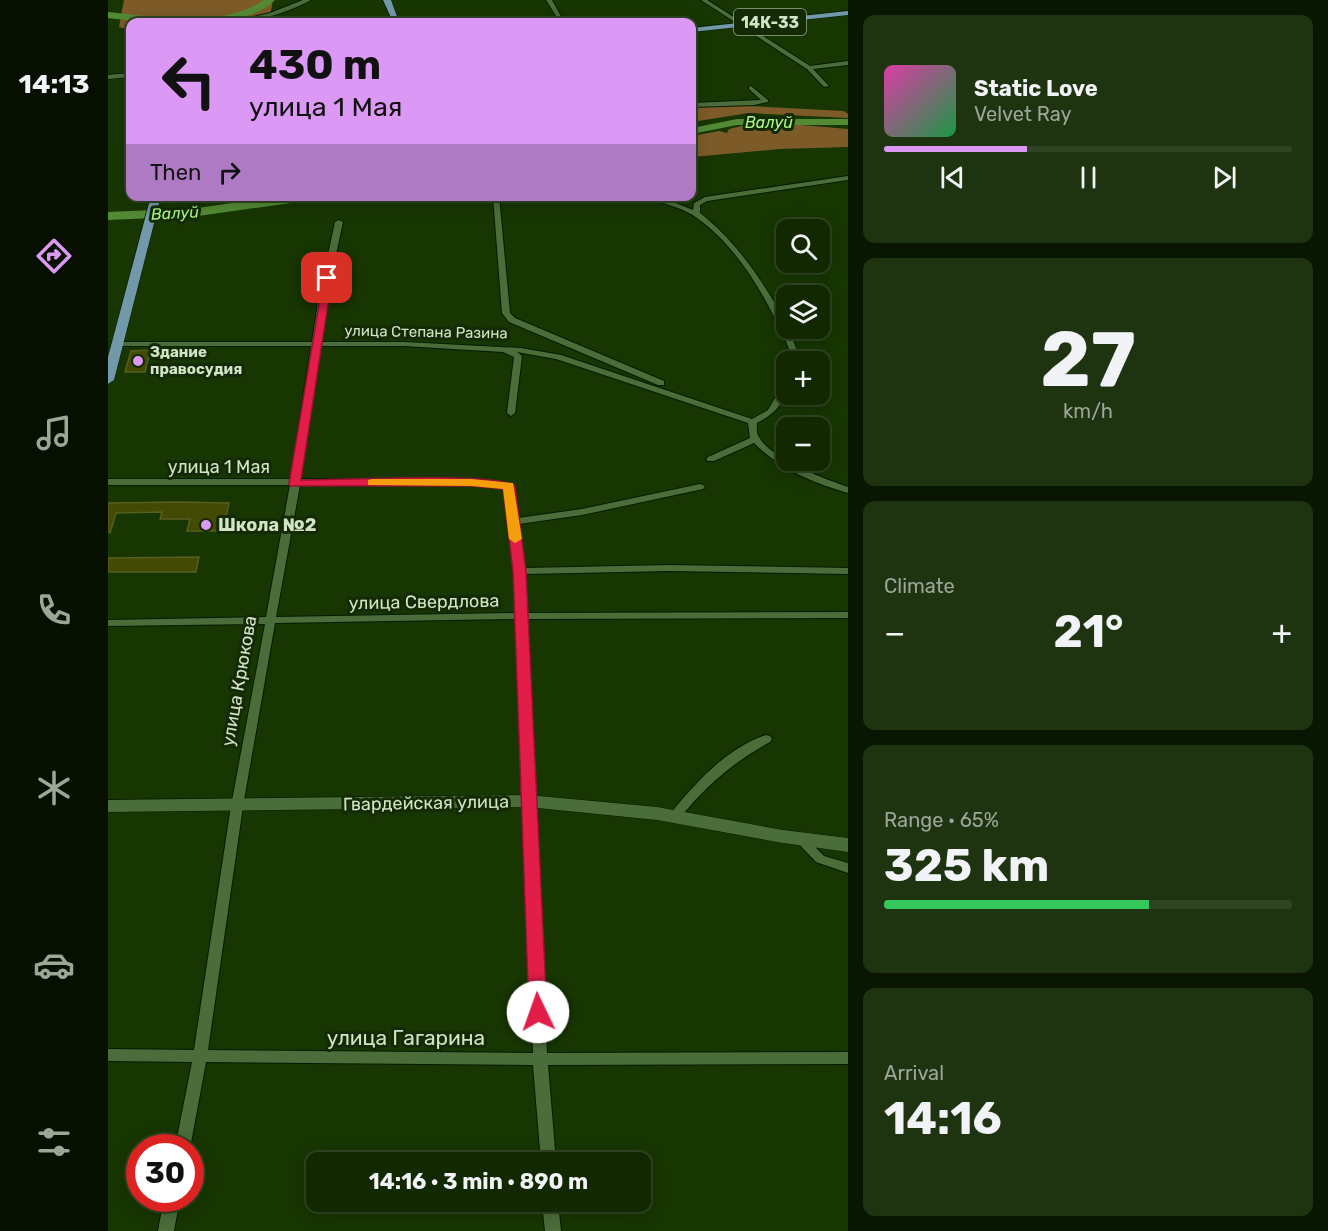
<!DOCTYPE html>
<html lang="en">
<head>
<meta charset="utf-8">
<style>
  :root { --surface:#112801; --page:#1e3410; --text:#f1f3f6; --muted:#9ca699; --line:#304423; --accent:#db99f5 }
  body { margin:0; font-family:Rubik,sans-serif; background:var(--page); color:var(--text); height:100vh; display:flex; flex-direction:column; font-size:22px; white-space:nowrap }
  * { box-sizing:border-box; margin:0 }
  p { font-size:20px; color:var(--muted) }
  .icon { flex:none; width:33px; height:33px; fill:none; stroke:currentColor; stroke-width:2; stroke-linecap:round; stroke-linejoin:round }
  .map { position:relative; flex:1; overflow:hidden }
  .details { display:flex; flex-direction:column; gap:15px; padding:15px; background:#091601; width:480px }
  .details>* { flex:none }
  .hud { position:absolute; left:18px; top:18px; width:570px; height:183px; border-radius:12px; box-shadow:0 3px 15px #0003,0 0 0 2px var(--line); background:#db99f5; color:#111; overflow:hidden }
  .buttons { position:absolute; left:668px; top:219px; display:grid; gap:12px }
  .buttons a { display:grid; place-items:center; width:54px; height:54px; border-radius:12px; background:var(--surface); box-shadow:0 3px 15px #0003,0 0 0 2px var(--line); font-size:30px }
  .speed { position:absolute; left:18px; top:1134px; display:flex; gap:12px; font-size:30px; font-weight:700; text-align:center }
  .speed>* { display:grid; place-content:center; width:78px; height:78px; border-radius:50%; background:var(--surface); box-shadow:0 3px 15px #0003,0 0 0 2px var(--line); line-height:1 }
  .speed .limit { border:9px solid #d22; background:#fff; color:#111 }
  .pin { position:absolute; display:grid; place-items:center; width:51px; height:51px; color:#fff; margin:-26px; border-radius:12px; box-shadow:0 3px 9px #0006 }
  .me { position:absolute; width:66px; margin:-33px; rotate:357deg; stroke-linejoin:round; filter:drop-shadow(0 0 4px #0008) }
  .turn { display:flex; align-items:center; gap:21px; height:126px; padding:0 24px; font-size:27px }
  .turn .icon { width:78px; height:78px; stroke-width:2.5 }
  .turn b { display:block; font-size:42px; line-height:51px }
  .then { display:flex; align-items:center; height:57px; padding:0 24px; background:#0003; gap:12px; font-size:22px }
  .big { font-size:45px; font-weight:700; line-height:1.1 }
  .details .widget { flex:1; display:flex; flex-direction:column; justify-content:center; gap:9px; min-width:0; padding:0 21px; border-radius:12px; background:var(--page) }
  .details .dial { align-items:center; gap:0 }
  .dial b { font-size:78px; line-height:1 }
  .song { display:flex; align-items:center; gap:18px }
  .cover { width:72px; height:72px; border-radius:9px; background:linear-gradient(135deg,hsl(320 70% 55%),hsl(140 70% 35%)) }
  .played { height:6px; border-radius:3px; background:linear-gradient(90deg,var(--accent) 35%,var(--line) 35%) }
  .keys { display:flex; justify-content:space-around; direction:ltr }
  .heat { display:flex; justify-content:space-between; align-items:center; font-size:33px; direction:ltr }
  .charge { height:9px; border-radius:4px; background:linear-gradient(90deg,#34c759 65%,var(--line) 0) }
  .trip { position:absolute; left:198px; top:1152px; width:345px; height:60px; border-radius:12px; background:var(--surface); box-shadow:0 3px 15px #0003,0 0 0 2px var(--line); font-weight:700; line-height:60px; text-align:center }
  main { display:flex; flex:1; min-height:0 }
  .dock { display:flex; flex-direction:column; width:108px; justify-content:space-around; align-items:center; background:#071000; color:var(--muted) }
  .dock .icon { width:42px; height:42px }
  .dock .active { color:var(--accent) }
  .dock b { font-size:27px; color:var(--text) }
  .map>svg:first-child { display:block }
</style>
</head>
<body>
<main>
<nav class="dock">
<b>14:13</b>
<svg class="icon active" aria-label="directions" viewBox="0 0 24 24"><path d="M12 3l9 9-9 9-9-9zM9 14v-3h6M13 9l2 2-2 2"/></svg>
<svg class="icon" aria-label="music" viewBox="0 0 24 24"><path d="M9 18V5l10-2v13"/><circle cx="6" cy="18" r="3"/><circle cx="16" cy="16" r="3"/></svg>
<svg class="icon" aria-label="phone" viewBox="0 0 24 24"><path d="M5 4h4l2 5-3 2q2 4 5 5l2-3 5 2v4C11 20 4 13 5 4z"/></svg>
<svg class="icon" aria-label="climate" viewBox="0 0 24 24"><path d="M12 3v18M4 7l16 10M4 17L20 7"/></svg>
<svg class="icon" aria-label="car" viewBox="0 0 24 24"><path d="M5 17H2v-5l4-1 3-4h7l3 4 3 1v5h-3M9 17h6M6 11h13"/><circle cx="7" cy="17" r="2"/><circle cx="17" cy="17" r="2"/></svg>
<svg class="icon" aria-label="filters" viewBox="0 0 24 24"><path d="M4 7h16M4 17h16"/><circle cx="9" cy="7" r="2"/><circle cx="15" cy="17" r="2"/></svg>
</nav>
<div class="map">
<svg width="740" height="1231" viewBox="0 0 740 1231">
  <rect width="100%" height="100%" fill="#173601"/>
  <!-- forest -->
  <g fill="#7c5b28">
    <path d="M16 0H165L161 22H22V30L11 27Z"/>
    <path d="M604 104 736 111 740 114V118L641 113 584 122V107Z"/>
    <path d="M682 124 740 129V147L672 149 584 157V136L611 131 619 133 621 129 638 125Z"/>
  </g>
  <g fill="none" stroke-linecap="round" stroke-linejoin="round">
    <!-- river -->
    <g fill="#538a34" fill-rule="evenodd">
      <path d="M156 0H167C132 34 44 23 0 18V12C50 17 111 29 156 0Z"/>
      <path d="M629 119H740V125H629L584 134V128Z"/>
      <path d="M173 196H210L204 200 90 216 0 220V212L90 208Z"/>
    </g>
  </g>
  <!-- building -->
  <g fill="#434a04" stroke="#575f1f" stroke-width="1.5">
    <path d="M42 350 37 372H17L23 351Z"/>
    <path d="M0 503 71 502 121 503 115 531H79L82 519H52L54 512 8 513 2 533 0 532Z"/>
    <path d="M91 557 88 572H0V558Z"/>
  </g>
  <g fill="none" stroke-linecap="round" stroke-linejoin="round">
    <defs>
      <g id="street">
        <path d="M195 0H203C184 11 144 24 123 22L162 13Z"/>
        <path d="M438 0H444L456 22H452Z"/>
        <path d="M593 0H599L702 66 740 61V65L705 69 721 86 716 87 699 69Z"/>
        <path d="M643 86 660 100V102L646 105 584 107V103L653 100 641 89V87Z"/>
        <path d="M740 176V180L599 201 592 205V213C629 242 654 280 677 321L678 328H680L692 358 691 362H683C684 352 677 340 673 331 654 290 627 245 589 218 575 207 555 205 539 196H550L585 210 586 203 597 197Z"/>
        <path d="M385 196H391L402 313 407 318 556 381V385H550L401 322 394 313Z"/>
        <path d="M231 220 235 222 219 296 212 342H296L413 348 453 355 644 419 660 410 674 386 678 383C678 404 666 414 649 423 649 428 648 433 651 437 663 459 717 479 740 487V493C707 484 670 468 646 443L606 461H600L598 459 600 457 642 438 640 423 448 359 409 352 414 356 407 413 403 416 399 413 406 357 395 352 296 346H212L192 479H363L401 483 406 486 410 518 474 509 592 484 595 485 597 487 595 489 474 515 411 524 417 568 561 565 740 568V574L561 571 417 574 419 613 740 612V618L419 619 439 1053 740 1052V1064L440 1065 448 1162H433L425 1065 98 1062 82 1148H67L84 1062 0 1061V1049L86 1050 123 806 157 624 0 626V620L158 617 182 485H0V479H183L203 346H10L6 344 10 342H204L211 296 227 222ZM192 485H363L397 488 407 571 408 613 168 617ZM409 619 425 1053 100 1050 135 806 167 623Z"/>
        <path d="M658 735 662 736 664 739 662 742C624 763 599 785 571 819L567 821 563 819 561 816 563 813C587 783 620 747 658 735Z"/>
        <path d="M694 836 698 838 716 856 740 863V873L708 862 688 841 690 838Z"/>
        <path d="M56 1198H72L66 1231H50Z"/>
        <path d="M434 1202H450L453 1231H437Z"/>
      </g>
      <g id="secondary">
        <path d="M22 73V77L0 79V75Z"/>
        <path d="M420 795 549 807 675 830 740 838V852L675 843 549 820 420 807 0 812V800Z"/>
      </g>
      <g id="primary">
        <path d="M275 0H283L291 22H285Z"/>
        <path d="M740 11V15L584 32V28Z"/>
        <path d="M43 196H53L6 380 0 384V357Z"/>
      </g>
    </defs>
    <!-- street casing -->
    <use href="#street" stroke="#051c00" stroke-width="2"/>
    <!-- secondary casing -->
    <use href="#secondary" stroke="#051c00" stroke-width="1"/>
    <!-- primary casing -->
    <use href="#primary" stroke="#051c00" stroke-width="1"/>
    <!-- street -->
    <use href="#street" fill="#4b6d3a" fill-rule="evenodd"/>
    <!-- secondary -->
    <use href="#secondary" fill="#4b6d3a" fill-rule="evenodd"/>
    <!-- primary -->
    <use href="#primary" fill="#7199a9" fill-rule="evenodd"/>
  </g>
  <!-- route -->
  <path fill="#e11d48" stroke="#92132f" stroke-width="1.5" d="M216 275 224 278 193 480C224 480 392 472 407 486L418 571 439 1012 436 1018 430 1020 423 1018 421 1012 405 571 395 489 363 486H182L181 484Z"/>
  <!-- slow -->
  <path fill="#f59e0b" d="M264 479H363L405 483 414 539 407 543 401 539 395 489 363 486 260 485V480Z"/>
  <!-- markers -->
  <g fill="#db99f5" stroke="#132a04" stroke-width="2">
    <circle cx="30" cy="361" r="6"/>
    <circle cx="98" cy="525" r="6"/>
  </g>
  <g text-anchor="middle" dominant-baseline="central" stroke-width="6" stroke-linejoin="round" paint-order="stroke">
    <!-- far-street labels -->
    <g font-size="15" fill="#d1e4c8" stroke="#132a04">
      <text transform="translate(318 332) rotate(1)">улица Степана Разина</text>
    </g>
    <!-- far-poi labels -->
    <g font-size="15" font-weight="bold" fill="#d1e4c8" stroke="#132a04" text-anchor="start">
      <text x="42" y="352">Здание<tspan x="42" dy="17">правосудия</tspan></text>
    </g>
    <!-- shield labels -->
    <rect fill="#132a04" stroke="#98ac8d" stroke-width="1.5" x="626" y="9" width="72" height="26" rx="4.5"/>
    <g font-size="16" font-weight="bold" fill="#d1e4c8">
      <text x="662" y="22">14К-33</text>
    </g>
    <!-- far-water labels -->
    <g font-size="16" font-style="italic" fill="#adf786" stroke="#132a04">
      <text x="661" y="122">Валуй</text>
      <text transform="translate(67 213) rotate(-3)">Валуй</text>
    </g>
    <!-- street labels -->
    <g font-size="18" fill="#d1e4c8" stroke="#132a04">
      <text x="111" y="467">улица 1 Мая</text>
      <text transform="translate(316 602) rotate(-1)">улица Свердлова</text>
      <text transform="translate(131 681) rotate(-80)">улица Крюкова</text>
      <text transform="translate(318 803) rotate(-1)">Гвардейская улица</text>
    </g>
    <!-- poi labels -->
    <g font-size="18" font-weight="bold" fill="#d1e4c8" stroke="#132a04" text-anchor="start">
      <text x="110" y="525">Школа №2</text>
    </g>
    <!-- near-street labels -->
    <g font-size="21" fill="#d1e4c8" stroke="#132a04">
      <text x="298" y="1037">улица Гагарина</text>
    </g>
  </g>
</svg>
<div class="buttons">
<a><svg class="icon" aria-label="search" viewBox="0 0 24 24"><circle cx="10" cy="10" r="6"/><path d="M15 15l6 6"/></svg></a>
<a><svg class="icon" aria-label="layers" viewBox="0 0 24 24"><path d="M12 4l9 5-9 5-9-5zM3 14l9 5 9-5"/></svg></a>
<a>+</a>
<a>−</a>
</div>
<div class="speed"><div class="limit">30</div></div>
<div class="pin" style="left:219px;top:278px;background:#d93025"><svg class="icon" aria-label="arrive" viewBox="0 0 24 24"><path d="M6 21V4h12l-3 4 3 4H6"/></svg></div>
<svg class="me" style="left:430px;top:1012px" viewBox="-20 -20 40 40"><circle r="19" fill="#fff"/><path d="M0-13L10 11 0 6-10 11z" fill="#e11d48"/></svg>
<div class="trip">14:16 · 3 min · 890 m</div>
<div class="hud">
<div class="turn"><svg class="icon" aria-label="left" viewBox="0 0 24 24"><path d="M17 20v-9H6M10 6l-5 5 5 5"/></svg><div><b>430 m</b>улица 1 Мая</div></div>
<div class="then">Then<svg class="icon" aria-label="right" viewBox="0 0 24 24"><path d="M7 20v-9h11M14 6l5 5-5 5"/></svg></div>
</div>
</div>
<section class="details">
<div class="widget">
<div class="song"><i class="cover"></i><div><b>Static Love</b><p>Velvet Ray</p></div></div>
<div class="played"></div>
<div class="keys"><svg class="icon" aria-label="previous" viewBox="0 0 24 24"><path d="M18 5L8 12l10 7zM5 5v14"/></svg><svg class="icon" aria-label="pause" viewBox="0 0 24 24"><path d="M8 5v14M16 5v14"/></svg><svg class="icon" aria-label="next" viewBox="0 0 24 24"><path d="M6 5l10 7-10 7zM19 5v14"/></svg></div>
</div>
<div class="widget dial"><b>27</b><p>km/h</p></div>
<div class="widget"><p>Climate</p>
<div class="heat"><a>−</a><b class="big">21°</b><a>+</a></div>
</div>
<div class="widget"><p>Range · 65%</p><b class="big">325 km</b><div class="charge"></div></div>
<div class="widget"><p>Arrival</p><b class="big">14:16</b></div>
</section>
</main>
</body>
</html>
